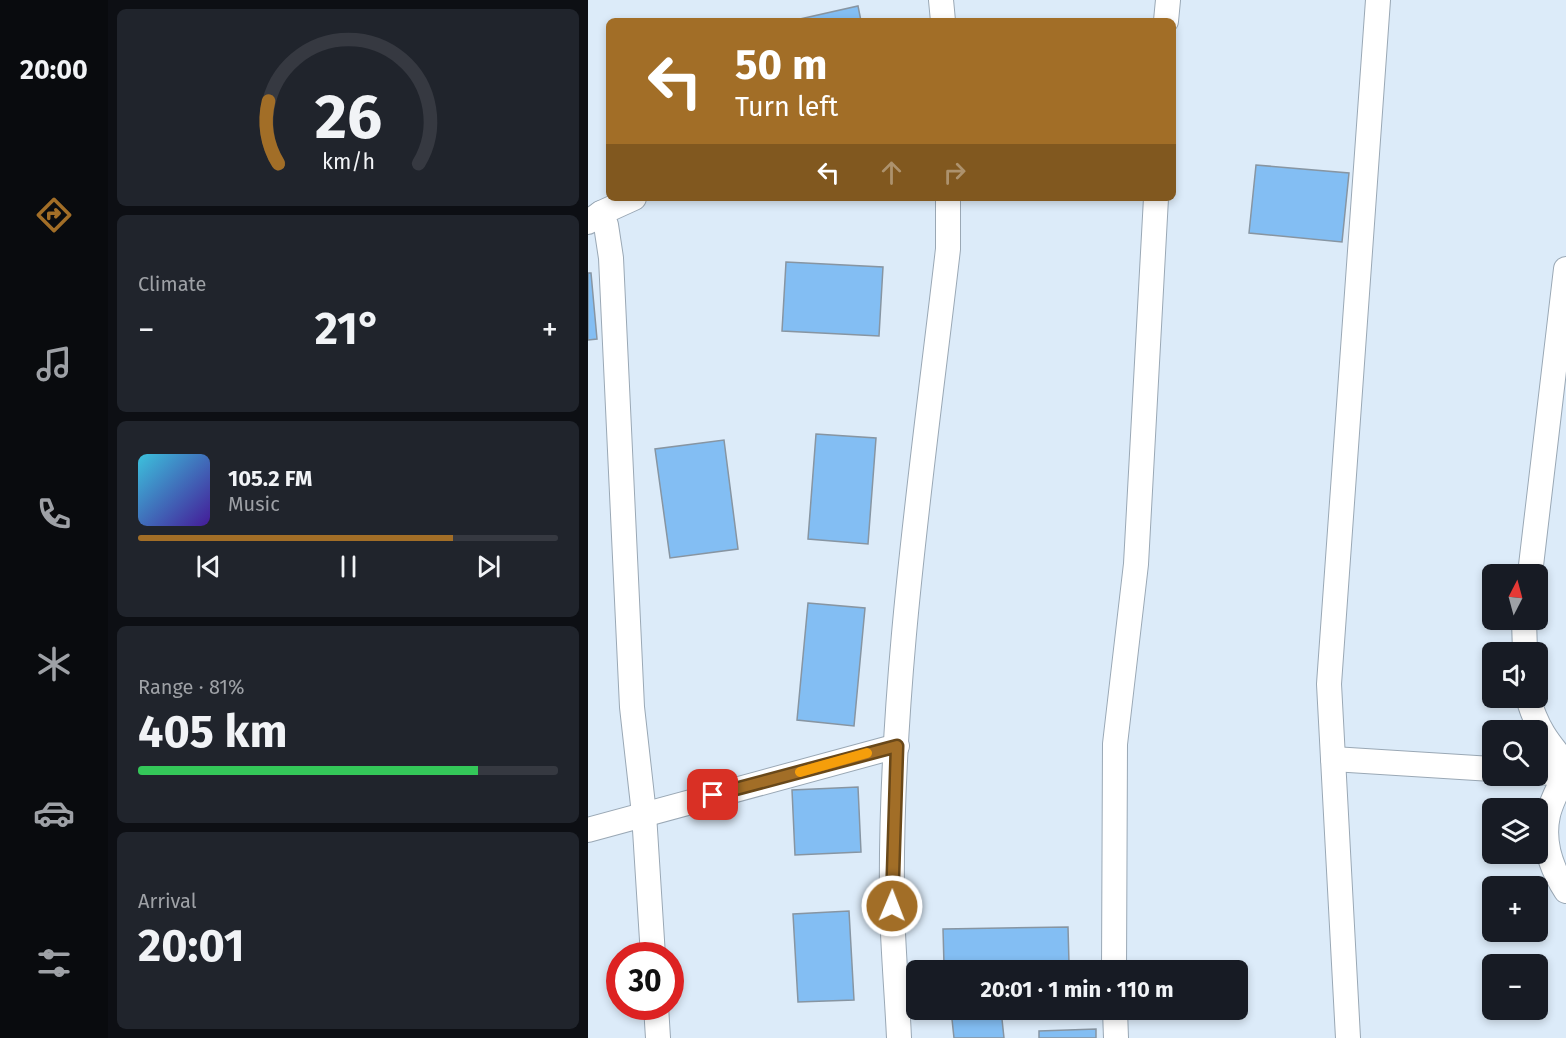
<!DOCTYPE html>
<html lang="en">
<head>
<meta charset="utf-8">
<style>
  :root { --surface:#171b24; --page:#20242c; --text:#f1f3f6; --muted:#9ea1a6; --line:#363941; --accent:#a26e27 }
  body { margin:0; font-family:"Fira Sans",sans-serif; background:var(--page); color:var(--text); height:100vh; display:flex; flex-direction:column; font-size:22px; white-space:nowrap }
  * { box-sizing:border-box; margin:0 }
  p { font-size:20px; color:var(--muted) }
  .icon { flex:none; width:33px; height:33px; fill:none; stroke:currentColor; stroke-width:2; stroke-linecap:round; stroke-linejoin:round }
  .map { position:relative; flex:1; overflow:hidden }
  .side { display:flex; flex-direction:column; gap:9px; padding:9px; background:#0d0f14; width:480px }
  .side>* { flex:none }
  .top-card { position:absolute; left:18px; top:18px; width:570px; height:183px; border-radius:9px; box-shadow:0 3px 9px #0003; background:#a26e27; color:#fff; overflow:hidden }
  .needle { width:39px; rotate:6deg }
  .fabs { position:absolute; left:894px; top:564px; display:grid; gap:12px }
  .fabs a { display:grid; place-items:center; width:66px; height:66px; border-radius:9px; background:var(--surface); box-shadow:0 3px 9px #0003; font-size:30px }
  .speed { position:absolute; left:18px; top:942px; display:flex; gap:12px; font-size:30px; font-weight:700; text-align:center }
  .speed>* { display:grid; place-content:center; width:78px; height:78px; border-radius:50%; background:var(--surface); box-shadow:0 3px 9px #0003; line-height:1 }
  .speed .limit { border:9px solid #d22; background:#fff; color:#111 }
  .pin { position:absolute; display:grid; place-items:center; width:51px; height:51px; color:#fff; margin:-26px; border-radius:12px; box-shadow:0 3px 9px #0006 }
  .me { position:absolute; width:66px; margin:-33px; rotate:1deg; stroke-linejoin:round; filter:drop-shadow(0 0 4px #0008) }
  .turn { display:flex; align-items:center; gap:21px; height:126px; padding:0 30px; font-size:27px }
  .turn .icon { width:78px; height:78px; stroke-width:2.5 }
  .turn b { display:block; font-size:42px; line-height:51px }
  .lanes { display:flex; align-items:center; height:57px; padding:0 30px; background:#0003; justify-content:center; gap:30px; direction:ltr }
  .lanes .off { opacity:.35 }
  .big { font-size:45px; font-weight:700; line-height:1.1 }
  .side .widget { flex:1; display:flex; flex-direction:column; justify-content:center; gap:9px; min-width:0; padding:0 21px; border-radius:9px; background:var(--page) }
  .side .dial { align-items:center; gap:0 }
  .dial svg { height:156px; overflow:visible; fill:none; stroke:var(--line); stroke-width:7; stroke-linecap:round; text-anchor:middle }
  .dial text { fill:var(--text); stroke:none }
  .song { display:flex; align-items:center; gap:18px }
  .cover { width:72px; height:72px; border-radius:9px; background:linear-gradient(135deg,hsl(190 70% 55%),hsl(260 70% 35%)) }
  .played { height:6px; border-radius:3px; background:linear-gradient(90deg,var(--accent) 75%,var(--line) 75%) }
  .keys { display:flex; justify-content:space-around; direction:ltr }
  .heat { display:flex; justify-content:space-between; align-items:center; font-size:33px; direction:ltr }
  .charge { height:9px; border-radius:4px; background:linear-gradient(90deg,#34c759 81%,var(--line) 0) }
  .trip { position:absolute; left:318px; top:960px; width:342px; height:60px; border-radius:9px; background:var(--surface); box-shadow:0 3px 9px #0003; font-weight:700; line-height:60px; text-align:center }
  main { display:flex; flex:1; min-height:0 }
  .tab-bar { display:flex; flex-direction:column; width:108px; justify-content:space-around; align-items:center; background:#090b0e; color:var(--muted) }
  .tab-bar .icon { width:42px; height:42px }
  .tab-bar .current { color:var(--accent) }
  .tab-bar b { font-size:27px; color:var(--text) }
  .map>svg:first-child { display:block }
</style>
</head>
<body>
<main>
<nav class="tab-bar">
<b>20:00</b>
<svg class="icon current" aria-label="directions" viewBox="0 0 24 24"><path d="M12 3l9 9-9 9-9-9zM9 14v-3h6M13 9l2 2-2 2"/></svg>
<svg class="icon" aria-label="music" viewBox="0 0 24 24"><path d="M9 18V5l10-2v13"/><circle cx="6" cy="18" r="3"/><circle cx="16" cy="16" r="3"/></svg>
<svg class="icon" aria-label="phone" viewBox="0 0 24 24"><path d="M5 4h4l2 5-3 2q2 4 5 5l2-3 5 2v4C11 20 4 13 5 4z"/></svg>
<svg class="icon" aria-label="climate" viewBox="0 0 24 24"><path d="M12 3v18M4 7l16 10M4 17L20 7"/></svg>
<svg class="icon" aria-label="car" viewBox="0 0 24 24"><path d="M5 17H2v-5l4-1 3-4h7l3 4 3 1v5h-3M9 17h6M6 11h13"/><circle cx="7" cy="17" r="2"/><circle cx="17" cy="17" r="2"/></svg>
<svg class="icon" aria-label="filters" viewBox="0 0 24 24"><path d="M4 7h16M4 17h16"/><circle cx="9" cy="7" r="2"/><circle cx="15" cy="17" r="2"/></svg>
</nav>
<section class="side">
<div class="widget dial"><svg viewBox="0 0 100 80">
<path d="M14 69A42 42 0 1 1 86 69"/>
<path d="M14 69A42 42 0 0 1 9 37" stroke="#a26e27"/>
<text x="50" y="56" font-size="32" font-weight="700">26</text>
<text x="50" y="72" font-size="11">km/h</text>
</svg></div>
<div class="widget"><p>Climate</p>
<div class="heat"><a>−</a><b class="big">21°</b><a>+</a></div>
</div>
<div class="widget">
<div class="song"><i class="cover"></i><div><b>105.2 FM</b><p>Music</p></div></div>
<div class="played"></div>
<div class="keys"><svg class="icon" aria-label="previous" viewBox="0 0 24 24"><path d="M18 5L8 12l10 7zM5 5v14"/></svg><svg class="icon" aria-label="pause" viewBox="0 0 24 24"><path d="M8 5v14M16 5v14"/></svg><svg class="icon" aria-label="next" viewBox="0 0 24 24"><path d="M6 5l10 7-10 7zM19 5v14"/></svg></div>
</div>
<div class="widget"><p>Range · 81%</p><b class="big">405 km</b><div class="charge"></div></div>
<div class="widget"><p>Arrival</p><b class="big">20:01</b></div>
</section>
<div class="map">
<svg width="978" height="1038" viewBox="0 0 978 1038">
  <rect width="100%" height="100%" fill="#dcebf9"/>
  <!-- building -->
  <g fill="#83bef3" stroke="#8795a2" stroke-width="1.5">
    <path d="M270 6 273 21H203Z"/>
    <path d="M668 165 761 173 754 242 661 233Z"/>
    <path d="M198 262 295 267 291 336 194 331Z"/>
    <path d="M0 273H3L9 339 0 340Z"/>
    <path d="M228 434 288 438 280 544 220 539Z"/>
    <path d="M136 440 150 549 82 558 67 449Z"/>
    <path d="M220 603 277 608 266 726 209 720Z"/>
    <path d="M270 787 273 852 207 855 204 790Z"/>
    <path d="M261 911 266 1000 210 1002 205 914Z"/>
    <path d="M480 927 481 963 356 965 355 929Z"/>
    <path d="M363 1010H413L416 1038H366Z"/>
    <path d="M508 1029V1038H451V1031Z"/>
  </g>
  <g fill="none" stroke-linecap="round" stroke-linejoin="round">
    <defs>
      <g id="minor">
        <path d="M353 0 355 21"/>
        <path d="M578 21 580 0"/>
        <path d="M13 213 18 225 23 258 44 707 56 814 65 956"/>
        <path d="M0 222 13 213 46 198"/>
        <path d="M942 574 978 269"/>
        <path d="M936 620 937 652"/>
        <path d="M940 698C949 728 958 740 978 764"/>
        <path d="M745 759 904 769"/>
        <path d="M950 772 977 774"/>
        <path d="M978 772C972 786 963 801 960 815 954 842 963 868 978 891"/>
        <path d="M0 830 309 746"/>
        <path d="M526 970 527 744 548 564 568 198"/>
        <path d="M68 1006 70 1038"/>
        <path d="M527 1010 528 1038"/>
        <path d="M311 1038C309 994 305 950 304 906 301 688 335 465 360 249V198"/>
        <path d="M760 1038 741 684 790 0"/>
      </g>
    </defs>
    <!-- minor casing -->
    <use href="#minor" stroke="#9aa8b5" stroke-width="26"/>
    <!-- minor -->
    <use href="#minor" stroke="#fff" stroke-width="24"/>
  </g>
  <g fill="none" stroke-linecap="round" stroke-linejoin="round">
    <defs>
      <path id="route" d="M125 795 309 746 304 906"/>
    </defs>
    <!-- route casing -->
    <use href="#route" stroke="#694819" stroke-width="15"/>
    <!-- route -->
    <use href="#route" stroke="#a26e27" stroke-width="10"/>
    <!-- slow -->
    <path stroke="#f59e0b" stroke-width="10" d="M212 772 279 753"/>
  </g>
</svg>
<div class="fabs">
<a><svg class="needle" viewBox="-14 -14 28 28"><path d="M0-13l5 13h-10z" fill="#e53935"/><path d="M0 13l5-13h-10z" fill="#9ea1a6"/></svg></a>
<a><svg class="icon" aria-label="sound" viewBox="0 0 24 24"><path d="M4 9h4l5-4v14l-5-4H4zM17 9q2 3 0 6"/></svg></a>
<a><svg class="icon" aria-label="search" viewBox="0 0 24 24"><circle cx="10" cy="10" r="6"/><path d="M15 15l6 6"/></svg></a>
<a><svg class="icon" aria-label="layers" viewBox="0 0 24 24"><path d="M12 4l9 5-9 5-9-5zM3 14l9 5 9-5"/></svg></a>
<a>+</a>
<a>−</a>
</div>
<div class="speed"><div class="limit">30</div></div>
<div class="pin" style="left:125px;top:795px;background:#d93025"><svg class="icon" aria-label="arrive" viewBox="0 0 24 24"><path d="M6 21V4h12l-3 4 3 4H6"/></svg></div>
<svg class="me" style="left:304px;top:906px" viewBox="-20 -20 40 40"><circle r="17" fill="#a26e27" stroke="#fff" stroke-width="3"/><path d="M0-11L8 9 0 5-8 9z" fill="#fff"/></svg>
<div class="trip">20:01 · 1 min · 110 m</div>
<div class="top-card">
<div class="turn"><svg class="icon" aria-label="left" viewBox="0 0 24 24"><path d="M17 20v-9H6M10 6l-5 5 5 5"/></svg><div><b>50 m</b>Turn left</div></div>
<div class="lanes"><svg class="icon" aria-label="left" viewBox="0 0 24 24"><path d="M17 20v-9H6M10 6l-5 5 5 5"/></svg><svg class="icon off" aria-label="ahead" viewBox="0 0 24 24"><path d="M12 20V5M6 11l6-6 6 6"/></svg><svg class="icon off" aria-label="right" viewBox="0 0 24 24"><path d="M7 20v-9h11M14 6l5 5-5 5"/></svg></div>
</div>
</div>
</main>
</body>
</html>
